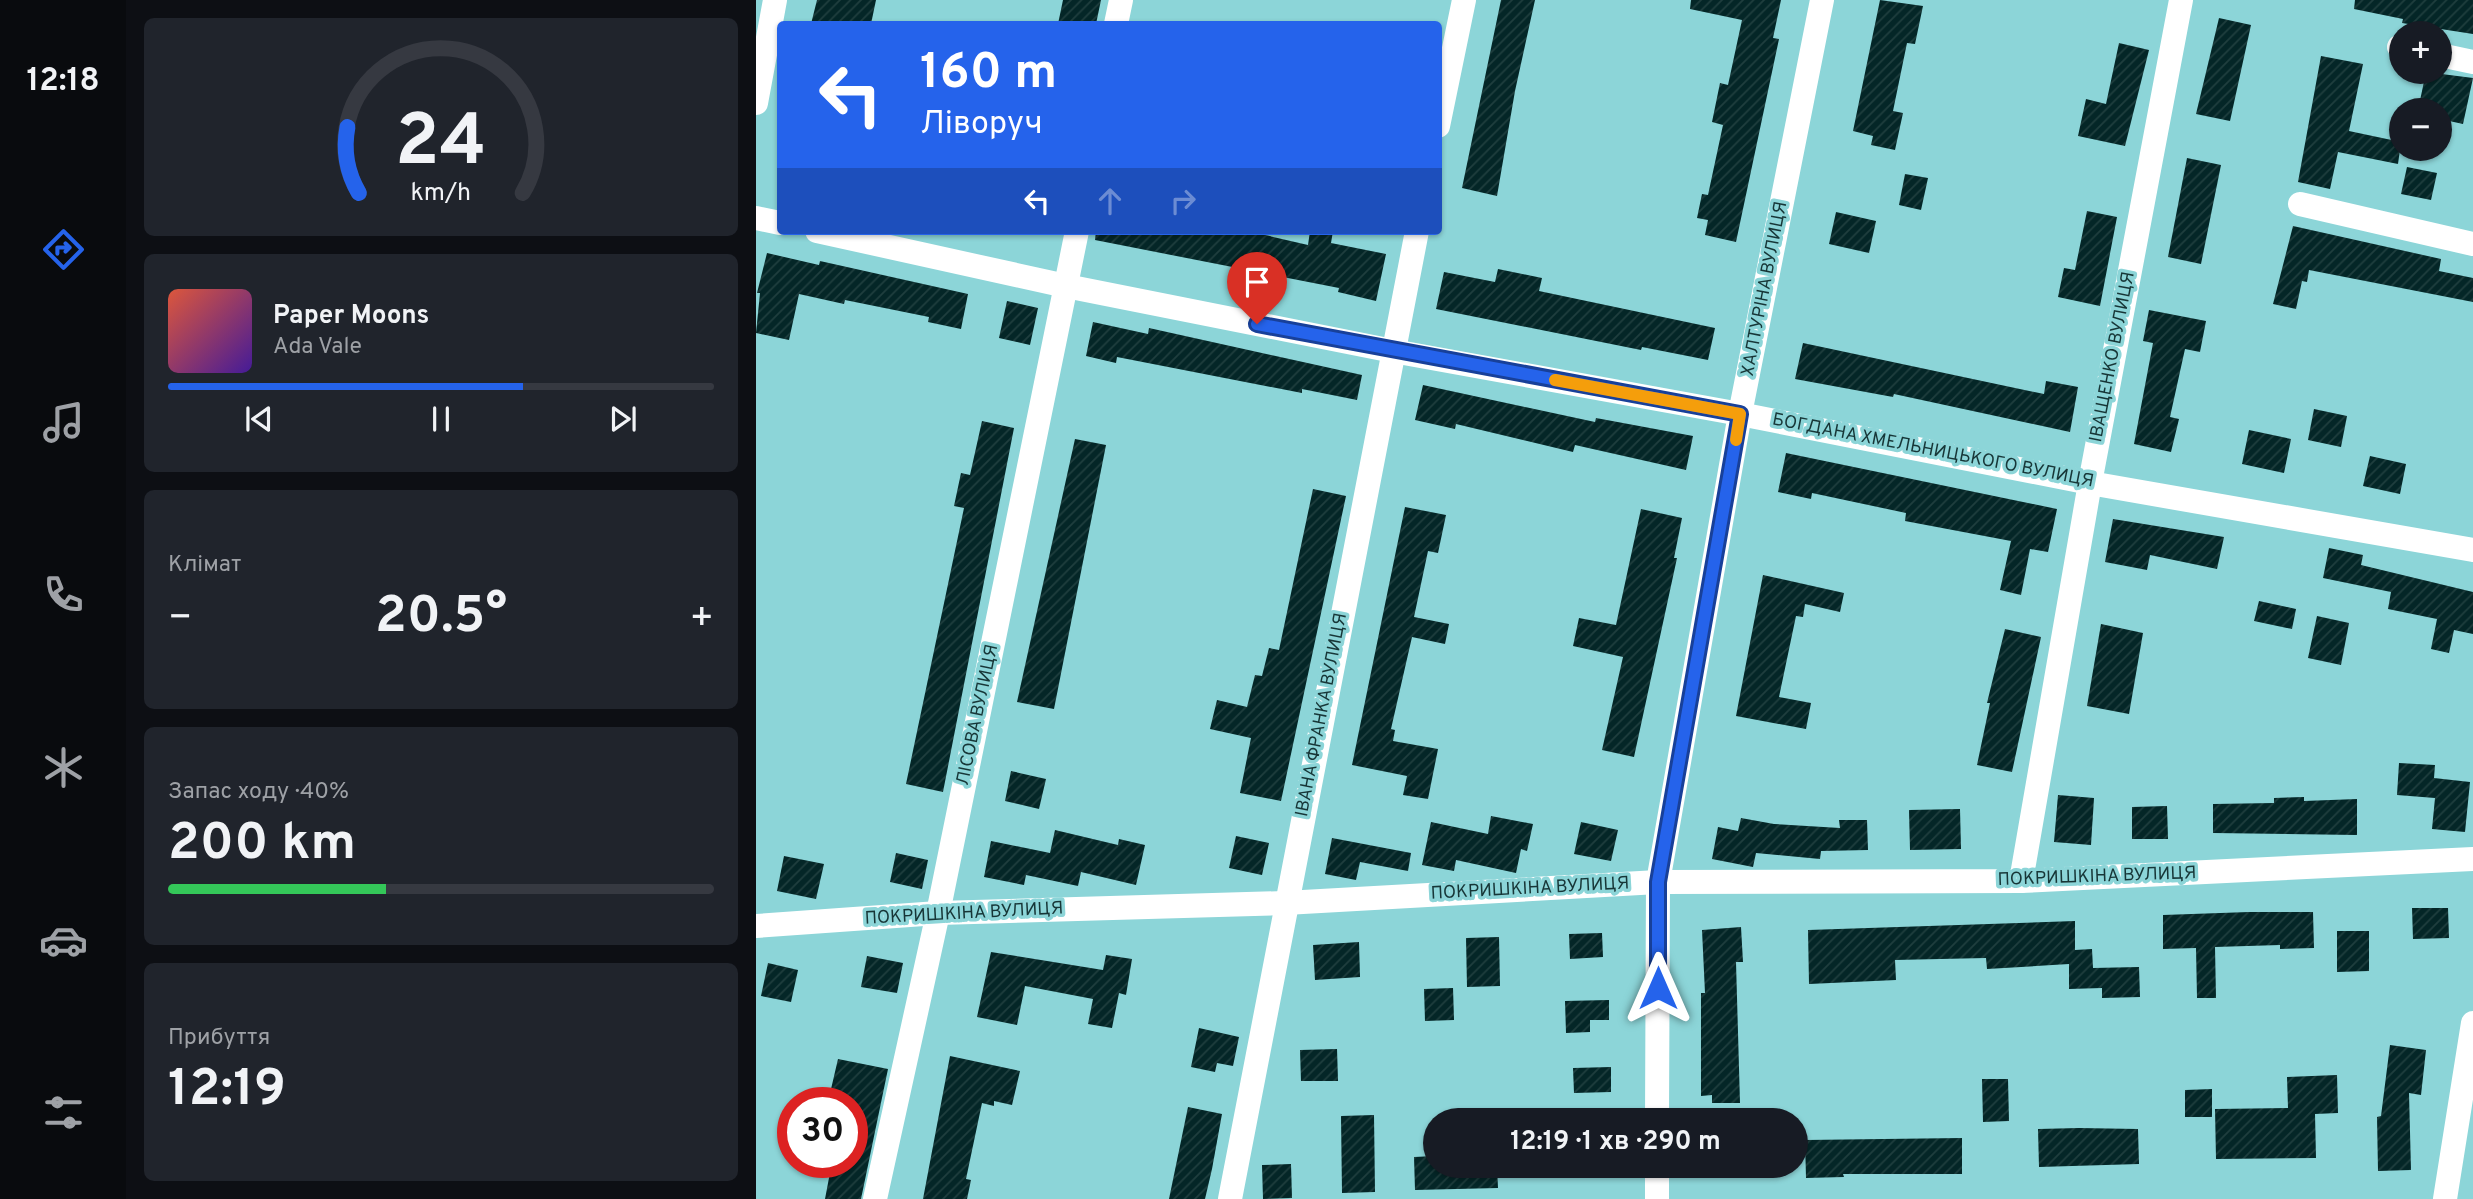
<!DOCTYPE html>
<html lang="uk">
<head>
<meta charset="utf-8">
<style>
  :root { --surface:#171b24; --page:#20242c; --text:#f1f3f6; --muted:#9ea1a6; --line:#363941; --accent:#2563eb }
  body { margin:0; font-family:Overpass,sans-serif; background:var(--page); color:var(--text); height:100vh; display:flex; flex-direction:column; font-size:26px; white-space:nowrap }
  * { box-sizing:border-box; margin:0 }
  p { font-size:23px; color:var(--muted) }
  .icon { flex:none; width:38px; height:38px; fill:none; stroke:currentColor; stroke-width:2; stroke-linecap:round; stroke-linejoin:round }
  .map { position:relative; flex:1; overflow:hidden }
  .drawer { display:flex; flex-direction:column; gap:18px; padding:18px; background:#0d0f14; width:630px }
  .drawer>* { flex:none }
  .guide { position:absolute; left:21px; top:21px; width:665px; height:214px; border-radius:7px; box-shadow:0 2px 5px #0004; background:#2563eb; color:#fff; overflow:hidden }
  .tools { position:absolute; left:1633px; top:21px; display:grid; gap:14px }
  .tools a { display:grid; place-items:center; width:63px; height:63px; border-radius:50%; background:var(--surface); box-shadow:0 2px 5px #0004; font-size:35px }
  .speed { position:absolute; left:21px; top:1087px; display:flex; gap:14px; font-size:35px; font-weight:700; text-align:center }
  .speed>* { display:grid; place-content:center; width:91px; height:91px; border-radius:50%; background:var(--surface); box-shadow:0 2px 5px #0004; line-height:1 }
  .speed .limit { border:10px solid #d22; background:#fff; color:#111 }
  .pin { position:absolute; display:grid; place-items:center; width:60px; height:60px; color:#fff; margin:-72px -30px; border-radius:50% 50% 50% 0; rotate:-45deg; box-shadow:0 0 7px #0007 }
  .pin .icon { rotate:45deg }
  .me { position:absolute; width:77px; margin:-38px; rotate:0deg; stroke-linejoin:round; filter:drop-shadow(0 0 5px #0008) }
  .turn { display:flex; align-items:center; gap:24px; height:147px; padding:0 28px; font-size:32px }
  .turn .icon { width:91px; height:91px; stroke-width:2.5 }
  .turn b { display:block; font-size:49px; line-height:60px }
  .lanes { display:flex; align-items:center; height:66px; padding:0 28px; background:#0003; justify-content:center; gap:35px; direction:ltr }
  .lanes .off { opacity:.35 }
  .big { font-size:52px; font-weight:700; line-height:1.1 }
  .drawer .widget { flex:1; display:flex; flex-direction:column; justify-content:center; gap:10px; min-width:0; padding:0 24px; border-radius:10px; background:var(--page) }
  .drawer .dial { align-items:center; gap:0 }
  .dial svg { height:182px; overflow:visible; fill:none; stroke:var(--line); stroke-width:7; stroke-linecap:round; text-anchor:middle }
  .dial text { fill:var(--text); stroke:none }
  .song { display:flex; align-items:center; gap:21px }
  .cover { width:84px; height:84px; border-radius:10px; background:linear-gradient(135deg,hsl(10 70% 55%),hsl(260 70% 35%)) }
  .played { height:7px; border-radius:4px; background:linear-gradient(90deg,var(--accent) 65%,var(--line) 65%) }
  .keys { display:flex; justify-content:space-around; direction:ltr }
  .heat { display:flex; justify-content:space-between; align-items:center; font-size:38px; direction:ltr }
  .charge { height:10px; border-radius:5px; background:linear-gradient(90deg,#34c759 40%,var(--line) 0) }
  .trip { position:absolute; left:667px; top:1108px; width:385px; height:70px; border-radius:35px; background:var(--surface); box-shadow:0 2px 5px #0004; font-weight:700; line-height:70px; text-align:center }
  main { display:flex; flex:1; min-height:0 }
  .dock { display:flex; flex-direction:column; width:126px; justify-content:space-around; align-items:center; background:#090b0e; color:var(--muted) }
  .dock .icon { width:49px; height:49px }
  .dock .current { color:var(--accent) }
  .dock b { font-size:32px; color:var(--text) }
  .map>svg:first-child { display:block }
</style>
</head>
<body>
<main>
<nav class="dock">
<b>12:18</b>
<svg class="icon current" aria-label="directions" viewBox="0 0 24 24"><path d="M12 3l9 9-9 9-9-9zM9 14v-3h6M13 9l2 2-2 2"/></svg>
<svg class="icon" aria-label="music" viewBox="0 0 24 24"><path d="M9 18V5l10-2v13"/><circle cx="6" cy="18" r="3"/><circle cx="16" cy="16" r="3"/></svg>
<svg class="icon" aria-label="phone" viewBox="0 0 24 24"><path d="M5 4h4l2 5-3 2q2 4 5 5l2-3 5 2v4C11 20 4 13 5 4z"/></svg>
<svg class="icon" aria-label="climate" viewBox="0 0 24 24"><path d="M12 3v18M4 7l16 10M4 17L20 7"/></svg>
<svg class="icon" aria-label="car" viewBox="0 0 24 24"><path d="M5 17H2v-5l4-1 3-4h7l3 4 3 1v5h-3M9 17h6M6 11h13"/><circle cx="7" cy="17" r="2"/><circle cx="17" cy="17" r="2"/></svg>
<svg class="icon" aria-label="filters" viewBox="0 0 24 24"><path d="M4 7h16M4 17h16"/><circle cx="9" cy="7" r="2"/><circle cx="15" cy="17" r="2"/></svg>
</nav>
<section class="drawer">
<div class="widget dial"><svg viewBox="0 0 100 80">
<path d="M14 69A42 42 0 1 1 86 69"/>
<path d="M14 69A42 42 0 0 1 9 40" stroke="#2563eb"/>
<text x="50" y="56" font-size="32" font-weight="700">24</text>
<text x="50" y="72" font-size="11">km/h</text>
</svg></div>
<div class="widget">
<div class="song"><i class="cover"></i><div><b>Paper Moons</b><p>Ada Vale</p></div></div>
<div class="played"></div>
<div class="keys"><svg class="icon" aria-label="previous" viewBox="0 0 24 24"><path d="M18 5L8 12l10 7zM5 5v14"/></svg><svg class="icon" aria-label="pause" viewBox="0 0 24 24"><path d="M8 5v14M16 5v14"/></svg><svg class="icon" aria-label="next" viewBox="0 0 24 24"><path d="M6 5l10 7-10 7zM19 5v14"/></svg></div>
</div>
<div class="widget"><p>Клімат</p>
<div class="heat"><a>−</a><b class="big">20.5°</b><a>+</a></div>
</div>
<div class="widget"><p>Запас ходу · 40%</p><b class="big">200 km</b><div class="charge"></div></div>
<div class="widget"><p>Прибуття</p><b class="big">12:19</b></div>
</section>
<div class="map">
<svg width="1717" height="1199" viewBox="0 0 1717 1199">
  <defs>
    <pattern id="building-hatch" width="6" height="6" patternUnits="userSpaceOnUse" patternTransform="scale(1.75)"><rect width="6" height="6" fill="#042627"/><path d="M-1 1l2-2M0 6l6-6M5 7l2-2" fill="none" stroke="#1f3e3e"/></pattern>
  </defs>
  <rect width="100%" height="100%" fill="#8cd5d8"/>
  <!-- building -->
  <g fill="url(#building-hatch)">
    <path d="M61 0H120L115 24H55Z"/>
    <path d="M307 0H345L340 24H302Z"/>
    <path d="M745 0H779L759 91 741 196 706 188Z"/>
    <path d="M935 0H1025L1017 38 1023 39 980 242 949 235 952 220 941 218 946 194 952 195 967 125 956 122 964 83 972 85 986 20 934 9Z"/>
    <path d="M1124 0 1167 6 1159 44 1151 43 1137 111 1147 113 1139 150 1115 145 1117 136 1097 131Z"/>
    <path d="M1599 0H1717V34L1646 23 1647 19 1598 9Z"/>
    <path d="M1463 18 1495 25 1474 121 1440 114Z"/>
    <path d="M1363 43 1393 50 1369 146 1322 136 1330 99 1350 104Z"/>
    <path d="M1565 56 1607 64 1593 131 1645 142 1642 164 1582 152 1574 189 1542 182Z"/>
    <path d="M1670 72 1717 78 1707 124 1684 119V110H1662Z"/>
    <path d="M1431 158 1465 165 1445 264 1412 257Z"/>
    <path d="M1651 167 1681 173 1675 200 1645 194Z"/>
    <path d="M1149 174 1172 178 1165 210 1143 205Z"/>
    <path d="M1331 211 1361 217 1344 306 1302 297 1308 268 1319 270Z"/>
    <path d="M1080 212 1120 221 1113 253 1073 244Z"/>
    <path d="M1537 226 1685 259 1683 271 1717 278V302L1553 270 1551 282 1546 281 1540 309 1517 304Z"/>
    <path d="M340 231H492L552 245 554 231H577L575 243 630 254 620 301 582 292 583 288 339 240Z"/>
    <path d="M11 253 63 265 64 261 212 294 205 329 172 322 173 317 89 300 88 304 43 294 33 340 0 333 4 293H1Z"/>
    <path d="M742 269 786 278 783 291 959 328 952 360 886 347 885 350 680 309 688 272 739 282Z"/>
    <path d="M251 301 282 308 274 345 243 338Z"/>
    <path d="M1393 310 1450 321 1444 352 1429 349 1414 417 1423 419 1415 452 1378 444 1397 343 1387 341Z"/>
    <path d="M337 322 392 334 393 328 606 375 601 400 546 389V393L361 357 360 363 330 356Z"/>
    <path d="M1047 343 1288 394 1290 381 1322 387 1314 432 1138 394 1137 397 1039 379Z"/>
    <path d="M667 385 839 422 840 418 937 436 930 470 819 445 817 452 700 424 699 429 659 420Z"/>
    <path d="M1558 409 1591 416 1585 447 1552 440Z"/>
    <path d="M226 421 258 428 187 792 150 784 208 508 198 506 205 473 214 475Z"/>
    <path d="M1493 430 1535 439 1528 473 1486 464Z"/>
    <path d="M319 439 350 445 298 709 261 702Z"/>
    <path d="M1030 453 1301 509 1292 552 1274 549 1265 595 1244 590 1255 541 1149 521 1150 513 1056 493 1055 499 1022 492Z"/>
    <path d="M1614 456 1650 464 1644 494 1607 486Z"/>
    <path d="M557 489 590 496 525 801 484 793 495 738 454 729 461 700 491 707 499 675 506 676 513 648 523 650Z"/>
    <path d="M649 507 690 515 682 553 672 551 658 617 693 624 689 644 656 637 635 729 639 730 637 741 682 749 672 799 647 795 651 776 596 765Z"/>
    <path d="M885 509 926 518 918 558H921L878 757 846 750 867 657 817 646 823 618 860 625Z"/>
    <path d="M1357 519 1468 537 1461 569 1394 555 1391 570 1349 562Z"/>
    <path d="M1573 548 1607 555 1605 565 1717 592V634L1698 630 1693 653 1675 649 1681 619 1632 609 1635 592 1567 578Z"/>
    <path d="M1007 575 1088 593 1084 612 1049 604 1047 617 1040 616 1023 697 1055 703 1050 729 980 716Z"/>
    <path d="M1503 601 1540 609 1536 629 1498 621Z"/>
    <path d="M1561 616 1593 623 1585 665 1552 658Z"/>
    <path d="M1345 624 1387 633 1373 714 1331 706Z"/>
    <path d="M1249 629 1285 637 1256 772 1221 765 1234 703H1231Z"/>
    <path d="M1643 763 1679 765 1678 778 1714 782 1709 832 1676 829 1679 798 1641 795Z"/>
    <path d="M255 771 290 779 283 809 249 801Z"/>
    <path d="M1302 795 1338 798 1335 845 1298 842Z"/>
    <path d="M1548 797V801L1601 799V835L1457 833V804L1518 803V798Z"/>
    <path d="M1411 806 1412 839H1376V807Z"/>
    <path d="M1204 809 1205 849 1154 850 1153 810Z"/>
    <path d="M735 816 777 824 771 851 765 849 760 873 700 860 698 871 666 865 675 822 732 834Z"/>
    <path d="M985 818 1018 824 1084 828 1083 820H1111L1112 850 1065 851 1064 859 1000 853 997 867 956 859 962 827 982 831Z"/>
    <path d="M825 822 862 830 855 861 818 854Z"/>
    <path d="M299 830 362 845 363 839 389 845 380 885 325 872 322 886 270 875 268 885 228 877 235 841 294 853Z"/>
    <path d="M480 836 513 843 506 875 473 868Z"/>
    <path d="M576 838 655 853 652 871 604 862 600 880 569 874Z"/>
    <path d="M140 853 172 860 166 889 134 882Z"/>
    <path d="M28 856 68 864 60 899 21 891Z"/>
    <path d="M1656 908H1692L1693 938 1657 939Z"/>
    <path d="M1493 912H1557L1558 948 1524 949V945L1459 947 1460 998H1441L1440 948 1407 949V915Z"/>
    <path d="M1319 921V950L1336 949 1337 968 1383 967 1384 997 1346 998V988L1313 989V964L1231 969 1230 958 1139 960 1140 980 1053 984 1052 930Z"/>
    <path d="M985 927 987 962H980L984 1103H956V1095L945 1096V993H949L946 930Z"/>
    <path d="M1581 931H1613V971L1581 972Z"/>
    <path d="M846 933 847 957 814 959 813 934Z"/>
    <path d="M743 937 744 986 711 987 710 938Z"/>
    <path d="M603 942 604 977 559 980 557 945Z"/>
    <path d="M235 952 347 970 350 955 376 959 370 995 363 993 356 1028 332 1024 337 999 269 986 261 1025 221 1017Z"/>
    <path d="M111 956 147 963 141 993 105 987Z"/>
    <path d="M12 963 42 970 35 1002 5 996Z"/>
    <path d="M697 988 698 1020 669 1021 668 989Z"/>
    <path d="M853 1000V1020H834V1032L810 1033 809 1001Z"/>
    <path d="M443 1028 483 1037 477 1066 461 1063 459 1072 435 1067Z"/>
    <path d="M1634 1045 1670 1050 1665 1095 1653 1093 1655 1170 1622 1171 1621 1117 1625 1116Z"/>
    <path d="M581 1049 582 1081H545L544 1050Z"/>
    <path d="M194 1056 264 1071 256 1105 238 1101V1106L226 1103 210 1179 215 1180 211 1199H167Z"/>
    <path d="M82 1059 132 1069 105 1199H69L76 1162H96V1102H72Z"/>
    <path d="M855 1067V1092L818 1093 817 1068Z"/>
    <path d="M1581 1075 1582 1113 1559 1114 1560 1158 1460 1159 1459 1109 1532 1108 1531 1077Z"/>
    <path d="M1226 1079H1252L1253 1121 1227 1122Z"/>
    <path d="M1456 1089V1117H1429V1090Z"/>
    <path d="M432 1107 466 1114 456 1169 449 1199H413Z"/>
    <path d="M618 1115 619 1192 586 1193 585 1116Z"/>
    <path d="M1323 1128 1382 1129 1383 1164 1283 1167 1282 1129Z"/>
    <path d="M1206 1138V1174H1087L1088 1177 1050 1178 1049 1140Z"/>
    <path d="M679 1156V1166H741L742 1188 659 1190 658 1157Z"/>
    <path d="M535 1164 536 1198 507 1199 506 1165Z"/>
  </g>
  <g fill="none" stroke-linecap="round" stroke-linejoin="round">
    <!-- street -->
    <g stroke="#fff" stroke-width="24">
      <path d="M360 24 365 0"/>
      <path d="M1643 47 1645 48"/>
      <path d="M1684 55 1717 62"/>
      <path d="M0 103 19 0"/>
      <path d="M682 126 708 0"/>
      <path d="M1544 204 1717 244"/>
      <path d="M0 218 24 223"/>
      <path d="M61 231 310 286 637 351 984 414 1334 483 1717 550"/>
      <path d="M1265 881 1334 483 1425 0"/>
      <path d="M0 926 182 913 529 903 902 882 1265 881 1717 859"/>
      <path d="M901 1120 902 882 984 414 1066 0"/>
      <path d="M119 1199 182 913 321 231"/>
      <path d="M474 1199 661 231"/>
      <path d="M901 1199V1166"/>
      <path d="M1689 1199 1717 1023"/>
    </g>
  </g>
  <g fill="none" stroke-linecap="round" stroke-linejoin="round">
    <defs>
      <path id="route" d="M501 324 984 414 902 882V988"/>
    </defs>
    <!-- route casing -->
    <use href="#route" stroke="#184099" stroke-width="18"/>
    <!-- route -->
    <use href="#route" stroke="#2563eb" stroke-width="12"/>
    <!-- slow -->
    <path stroke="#f59e0b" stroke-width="12" d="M799 380 984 414 980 440"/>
  </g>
  <g text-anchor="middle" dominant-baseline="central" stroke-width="7" stroke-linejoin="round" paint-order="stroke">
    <!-- street labels -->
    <g font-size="18" fill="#173637" stroke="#8cd5d8">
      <text transform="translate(1009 289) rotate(-79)">ХАЛТУРІНА ВУЛИЦЯ</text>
      <text transform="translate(1357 357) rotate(-79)">ІВАЩЕНКО ВУЛИЦЯ</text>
      <text transform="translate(1177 451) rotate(11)">БОГДАНА ХМЕЛЬНИЦЬКОГО ВУЛИЦЯ</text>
      <text transform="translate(222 715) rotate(-78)">ЛІСОВА ВУЛИЦЯ</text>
      <text transform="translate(566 715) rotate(-79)">ІВАНА ФРАНКА ВУЛИЦЯ</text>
      <text transform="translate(1341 877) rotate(-2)">ПОКРИШКІНА ВУЛИЦЯ</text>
      <text transform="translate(774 889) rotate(-3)">ПОКРИШКІНА ВУЛИЦЯ</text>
      <text transform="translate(208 914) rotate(-3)">ПОКРИШКІНА ВУЛИЦЯ</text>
    </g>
  </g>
</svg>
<div class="tools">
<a>+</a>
<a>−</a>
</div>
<div class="speed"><div class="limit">30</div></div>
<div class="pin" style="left:501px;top:324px;background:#d93025"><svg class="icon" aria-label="arrive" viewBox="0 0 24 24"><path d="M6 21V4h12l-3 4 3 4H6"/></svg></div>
<svg class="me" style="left:902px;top:988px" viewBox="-20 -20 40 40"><path d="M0-17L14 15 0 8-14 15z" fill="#2563eb" stroke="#fff" stroke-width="4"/></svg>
<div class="trip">12:19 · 1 хв · 290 m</div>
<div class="guide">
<div class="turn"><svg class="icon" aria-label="left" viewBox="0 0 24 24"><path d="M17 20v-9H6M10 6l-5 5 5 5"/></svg><div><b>160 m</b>Ліворуч</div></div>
<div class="lanes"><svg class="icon" aria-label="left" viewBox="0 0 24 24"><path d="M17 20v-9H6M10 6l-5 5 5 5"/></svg><svg class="icon off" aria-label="ahead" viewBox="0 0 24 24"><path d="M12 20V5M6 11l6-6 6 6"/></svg><svg class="icon off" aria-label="right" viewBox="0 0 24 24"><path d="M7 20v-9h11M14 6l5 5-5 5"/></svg></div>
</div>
</div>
</main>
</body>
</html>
